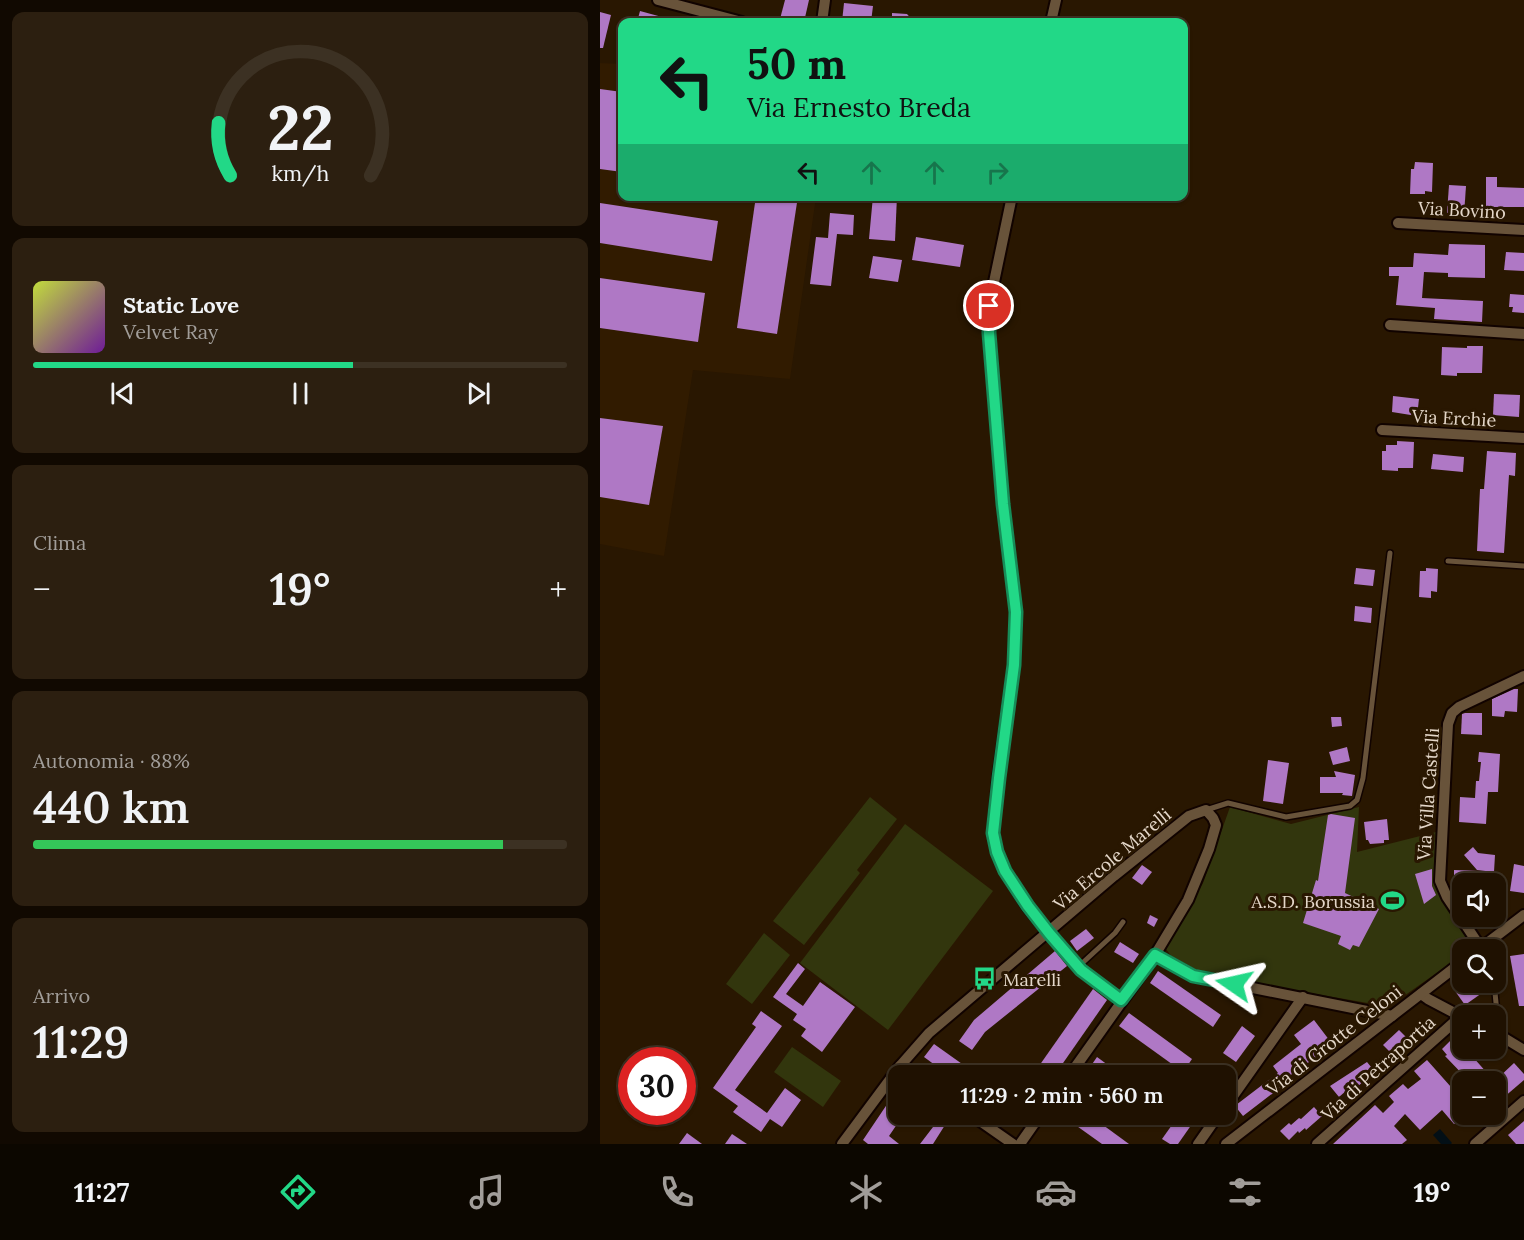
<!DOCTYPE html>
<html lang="it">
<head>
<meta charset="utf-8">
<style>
  :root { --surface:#1f1101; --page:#2c1f10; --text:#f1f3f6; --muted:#a19d99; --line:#3c3123; --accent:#22d887 }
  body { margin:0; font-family:Lora,serif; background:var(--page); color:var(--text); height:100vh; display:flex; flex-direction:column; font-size:22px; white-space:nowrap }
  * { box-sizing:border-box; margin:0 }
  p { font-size:20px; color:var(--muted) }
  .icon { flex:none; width:33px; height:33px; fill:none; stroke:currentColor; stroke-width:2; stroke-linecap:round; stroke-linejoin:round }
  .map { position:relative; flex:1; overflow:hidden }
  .drawer { display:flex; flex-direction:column; gap:12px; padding:12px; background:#110901; width:600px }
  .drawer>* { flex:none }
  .top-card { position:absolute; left:18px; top:18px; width:570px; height:183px; border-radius:12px; box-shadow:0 2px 4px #0004,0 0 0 2px var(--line); background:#22d887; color:#111; overflow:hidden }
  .controls { position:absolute; left:852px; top:873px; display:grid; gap:12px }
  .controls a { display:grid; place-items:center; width:54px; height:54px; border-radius:12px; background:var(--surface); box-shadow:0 2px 4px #0004,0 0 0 2px var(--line); font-size:30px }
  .speed { position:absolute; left:18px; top:1047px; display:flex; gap:12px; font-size:30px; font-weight:700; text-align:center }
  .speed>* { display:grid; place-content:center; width:78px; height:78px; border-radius:50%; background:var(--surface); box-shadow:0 2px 4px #0004,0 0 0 2px var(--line); line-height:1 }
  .speed .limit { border:9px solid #d22; background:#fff; color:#111 }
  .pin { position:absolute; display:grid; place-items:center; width:51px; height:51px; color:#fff; margin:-26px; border:3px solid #fff; border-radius:50%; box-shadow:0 2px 6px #0007 }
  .me { position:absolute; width:66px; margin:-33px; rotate:281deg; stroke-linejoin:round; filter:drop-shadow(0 0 4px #0008) }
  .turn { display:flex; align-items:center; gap:21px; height:126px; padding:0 30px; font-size:27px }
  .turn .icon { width:78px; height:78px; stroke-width:2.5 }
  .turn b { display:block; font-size:42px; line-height:51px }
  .lanes { display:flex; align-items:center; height:57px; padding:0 30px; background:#0003; justify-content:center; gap:30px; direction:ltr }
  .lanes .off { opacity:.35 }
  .big { font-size:45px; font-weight:600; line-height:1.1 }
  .drawer .widget { flex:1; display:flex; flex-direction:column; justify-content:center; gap:9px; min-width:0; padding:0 21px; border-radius:12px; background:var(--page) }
  .drawer .dial { align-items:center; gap:0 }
  .dial svg { height:156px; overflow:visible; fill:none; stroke:var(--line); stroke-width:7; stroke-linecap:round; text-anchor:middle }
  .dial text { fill:var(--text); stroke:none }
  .song { display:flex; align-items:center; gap:18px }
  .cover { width:72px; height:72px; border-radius:9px; background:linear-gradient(135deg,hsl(70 70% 55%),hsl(280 70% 35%)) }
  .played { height:6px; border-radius:3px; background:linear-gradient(90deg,var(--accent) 60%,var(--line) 60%) }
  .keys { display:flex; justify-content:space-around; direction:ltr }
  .heat { display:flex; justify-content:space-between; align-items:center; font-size:33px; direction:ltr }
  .charge { height:9px; border-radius:4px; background:linear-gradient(90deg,#34c759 88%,var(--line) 0) }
  .trip { position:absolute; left:288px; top:1065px; width:348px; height:60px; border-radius:12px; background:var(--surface); box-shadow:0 2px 4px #0004,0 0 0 2px var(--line); font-weight:600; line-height:60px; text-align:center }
  .tab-bar { display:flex; height:96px; justify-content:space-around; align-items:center; background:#0c0700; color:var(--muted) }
  .tab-bar .icon { width:42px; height:42px }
  .tab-bar .on { color:var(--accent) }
  .tab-bar b { font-size:27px; color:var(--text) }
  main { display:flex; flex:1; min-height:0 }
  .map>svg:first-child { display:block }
</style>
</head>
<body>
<main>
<section class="drawer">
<div class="widget dial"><svg viewBox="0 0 100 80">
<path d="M14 69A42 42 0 1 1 86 69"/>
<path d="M14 69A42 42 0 0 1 8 42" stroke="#22d887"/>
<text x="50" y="56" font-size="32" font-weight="700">22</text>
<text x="50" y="72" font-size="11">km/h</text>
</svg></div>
<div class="widget">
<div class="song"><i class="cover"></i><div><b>Static Love</b><p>Velvet Ray</p></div></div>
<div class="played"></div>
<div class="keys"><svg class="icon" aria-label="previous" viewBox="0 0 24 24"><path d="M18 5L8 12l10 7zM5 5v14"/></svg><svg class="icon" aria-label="pause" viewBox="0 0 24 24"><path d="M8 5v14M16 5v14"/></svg><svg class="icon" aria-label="next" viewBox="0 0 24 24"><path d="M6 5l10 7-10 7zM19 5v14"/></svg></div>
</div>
<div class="widget"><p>Clima</p>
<div class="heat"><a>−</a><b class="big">19°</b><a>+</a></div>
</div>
<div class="widget"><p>Autonomia · 88%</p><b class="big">440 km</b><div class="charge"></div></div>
<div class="widget"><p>Arrivo</p><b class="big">11:29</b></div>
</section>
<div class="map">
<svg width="924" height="1144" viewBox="0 0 924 1144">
  <rect width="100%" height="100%" fill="#291701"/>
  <!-- built -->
  <path fill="#311b00" d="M0 63 22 64V196L216 197 190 379 93 370 64 556 0 544Z"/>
  <!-- green -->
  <g fill="#32360d">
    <path d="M270 797 297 819 257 870 260 873 204 945 173 921Z"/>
    <path d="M630 807 691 824 759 807 757 852 836 832 835 886 872 942 869 949 862 950V955L794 1003 779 1005 647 982 590 969 574 960 566 949 603 883Z"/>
    <path d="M305 824 393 891 288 1030 200 963Z"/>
    <path d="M164 933 190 955 152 1004 126 984Z"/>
    <path d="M192 1047 241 1081 223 1107 174 1072Z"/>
  </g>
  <!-- water -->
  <path fill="#030f16" d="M840 1129 852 1143 851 1144H841L833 1135Z"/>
  <!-- building -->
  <g fill="#af78c5">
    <path d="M185 0H209L204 22 180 19Z"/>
    <path d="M244 3 273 6 271 22H242Z"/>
    <path d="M40 11 73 20V22H37Z"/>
    <path d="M0 12 11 15 3 48H0Z"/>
    <path d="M292 13 307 14 314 22H292Z"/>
    <path d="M0 89 22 92V172L0 169Z"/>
    <path d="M815 162 833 163 832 192 825 191V194H810L811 169H814Z"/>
    <path d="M886 177H897V187L924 188V207H886Z"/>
    <path d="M849 185 866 186 864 215 847 213Z"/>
    <path d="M156 196H198L177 334 137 328Z"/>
    <path d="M273 196H297L295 241 269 239Z"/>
    <path d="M0 203 118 221 112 261 0 243Z"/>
    <path d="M230 213 254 215 253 235 237 234 231 286 210 284 216 237 228 238Z"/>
    <path d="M316 237 364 245 360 267 312 260Z"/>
    <path d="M849 244 885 245V278L848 277V273L824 272 822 298 883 301 882 322 834 319 835 308 796 305 799 276H789V267H813L814 253 848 255Z"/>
    <path d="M906 252 924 253V271L904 270Z"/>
    <path d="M273 256 302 260 298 282 269 278Z"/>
    <path d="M0 278 105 293 98 342 0 328Z"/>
    <path d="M910 294 924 295V313L912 312 913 307H909Z"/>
    <path d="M867 346H883L882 373H857V376L841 375 842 347 867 348Z"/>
    <path d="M894 394 920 395 919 417 893 415Z"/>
    <path d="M793 396 819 399 817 416 792 412Z"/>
    <path d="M0 418 63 426 49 505 0 497Z"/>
    <path d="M797 441 814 442 813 468H798V471L782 470V451H786V445H797Z"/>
    <path d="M887 451 916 453 915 476 909 475 904 553 877 551 880 489H884Z"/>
    <path d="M833 454 864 457 863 472 831 469Z"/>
    <path d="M756 568 775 570 773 586 754 584Z"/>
    <path d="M826 568 838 569 837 592 831 591V598L819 597 820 571H826Z"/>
    <path d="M755 606 772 608 771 623 754 621Z"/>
    <path d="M914 689H918L917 712 905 711 904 717 892 716V699Z"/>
    <path d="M865 713H882V735L861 734 862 714Z"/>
    <path d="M731 717H741L742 726 732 727Z"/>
    <path d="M747 747 750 761 733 765 729 752Z"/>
    <path d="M879 752 900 754 898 792H888L886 824 859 822 860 797 875 798 876 781H879L881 762H878Z"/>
    <path d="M668 760 689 763 683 804 663 801Z"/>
    <path d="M734 771 755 775 752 796 742 795 743 793H720V777H736Z"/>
    <path d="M731 814 755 818 745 893 779 909 759 947 753 945 750 950 738 944 741 936 703 923 716 880 718 881 728 815Z"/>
    <path d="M787 819 789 840H784V843L770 844 768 840H766L764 822Z"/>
    <path d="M873 847 878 853 895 855 894 872 877 870 864 855Z"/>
    <path d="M914 864 924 866V893L910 891Z"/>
    <path d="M542 865 552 872 542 885 532 878Z"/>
    <path d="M832 869V886L836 895 824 904 815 874Z"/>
    <path d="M854 870 880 871 879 884H862V889H854Z"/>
    <path d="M550 915 558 919 554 927 547 923Z"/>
    <path d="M486 929 494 938 477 951 470 941Z"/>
    <path d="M520 942 539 954 533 963 514 952Z"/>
    <path d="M455 951 467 966 385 1032 372 1050 359 1041 374 1020Z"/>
    <path d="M924 954V1006H919L910 956Z"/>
    <path d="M198 963 205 969 186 994 203 1006 220 982 255 1007 222 1052 201 1036 206 1029 193 1020 197 1014 173 997Z"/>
    <path d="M558 971 621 1015 613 1027 550 983Z"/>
    <path d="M867 982H875L882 993 865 1005 855 991Z"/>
    <path d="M493 989 507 1000 454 1076H432Z"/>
    <path d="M161 1011 182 1026 135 1090 167 1113 185 1088 201 1100 182 1127 170 1119 161 1132 133 1112 138 1106 113 1088 156 1027 152 1024Z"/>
    <path d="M529 1013 592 1059 583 1072 519 1026Z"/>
    <path d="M714 1020 733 1045 678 1084 681 1087 643 1116 635 1106 636 1105 678 1073 673 1066 701 1044 694 1035Z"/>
    <path d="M642 1026 655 1036 636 1062 623 1053Z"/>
    <path d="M799 1030 810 1041 793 1055 783 1045Z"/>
    <path d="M854 1037 862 1048H865L895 1082H870L845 1056 847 1055 842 1049Z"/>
    <path d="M334 1044 379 1076H350L324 1057Z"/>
    <path d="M497 1057 523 1076H495L488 1070Z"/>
    <path d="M827 1060 859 1096 857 1098 862 1104V1114H872L877 1119 868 1127 861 1119 854 1124 842 1110 820 1130 805 1114 794 1126 807 1140 802 1144H733L775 1105 783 1113 794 1102 789 1096 803 1084 808 1089 821 1079 814 1071Z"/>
    <path d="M767 1062 776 1073 765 1083 764 1081 757 1087 755 1086 749 1091 747 1090 739 1097 730 1086Z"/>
    <path d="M914 1063 924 1074V1080L896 1104V1080Z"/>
    <path d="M298 1088V1114H304L289 1136 299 1144H268L263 1140Z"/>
    <path d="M714 1107 722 1116 706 1130 705 1128 699 1133 698 1131 689 1140 680 1131 689 1123 691 1125 699 1118 701 1119Z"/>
    <path d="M329 1114H352L333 1144H320L333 1127 325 1121Z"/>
    <path d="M460 1114H488L529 1144H502Z"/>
    <path d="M579 1115 592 1124 578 1144H570L562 1139Z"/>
    <path d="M924 1121V1144H916L908 1135Z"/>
    <path d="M87 1133 102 1144H79Z"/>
    <path d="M132 1134 147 1144H125Z"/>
  </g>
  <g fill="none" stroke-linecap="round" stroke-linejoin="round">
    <defs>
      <g id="lane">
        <path d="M848 561 924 566"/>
        <path d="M606 810 628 803 686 817 750 806 757 800 763 778 790 553"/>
        <path d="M478 967 515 933 523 922"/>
        <path d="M894 982 899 1034"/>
      </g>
      <g id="street">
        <path d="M58 0 142 22"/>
        <path d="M222 22 225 0"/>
        <path d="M451 22 456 0"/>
        <path d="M412 196 389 306V333L403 504 416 612 414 665 398 778 393 833 397 852 405 871 427 906 449 933 481 970 521 1000"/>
        <path d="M798 223 924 230"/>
        <path d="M790 325 924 334"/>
        <path d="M782 430 924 438"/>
        <path d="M881 948 847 897 840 881 848 724 852 713 859 707 924 676"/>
        <path d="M878 950 924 915"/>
        <path d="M555 955 593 976 792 1016"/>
        <path d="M821 994 828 999 862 1017"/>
        <path d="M896 1033 924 1050"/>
        <path d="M300 1066 314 1076"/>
        <path d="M626 1106 703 997"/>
        <path d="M370 1114 413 1144"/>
        <path d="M242 1144 300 1066 329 1033 514 876 589 816 606 810 613 818 616 825 609 849 588 900 555 955 469 1076"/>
        <path d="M420 1144 441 1114"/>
        <path d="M598 1144 619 1114"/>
        <path d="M626 1144 862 962"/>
        <path d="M717 1144 861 1016"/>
        <path d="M875 1144 924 1101"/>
      </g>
    </defs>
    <!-- lane casing -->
    <use href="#lane" stroke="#110300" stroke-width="8"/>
    <!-- street casing -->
    <use href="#street" stroke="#110300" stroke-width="14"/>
    <!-- lane -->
    <use href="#lane" stroke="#68533a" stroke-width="5"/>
    <!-- street -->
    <use href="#street" stroke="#68533a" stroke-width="10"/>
  </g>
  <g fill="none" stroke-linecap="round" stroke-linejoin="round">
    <defs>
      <path id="route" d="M389 306V333L403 504 416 612 414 665 399 778 393 833 397 852 405 871 428 906 449 933 481 970 521 1000 555 955 593 976 634 984"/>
    </defs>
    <!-- route casing -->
    <use href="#route" stroke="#168c58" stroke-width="15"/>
    <!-- route -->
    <use href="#route" stroke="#22d887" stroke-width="10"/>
  </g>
  <!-- icons -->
  <defs>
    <symbol id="stadium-bare" viewBox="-9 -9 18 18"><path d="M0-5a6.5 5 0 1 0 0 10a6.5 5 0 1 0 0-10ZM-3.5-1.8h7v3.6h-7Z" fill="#22d887" stroke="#291701" stroke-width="2.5" paint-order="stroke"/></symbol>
    <symbol id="bus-bare" viewBox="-9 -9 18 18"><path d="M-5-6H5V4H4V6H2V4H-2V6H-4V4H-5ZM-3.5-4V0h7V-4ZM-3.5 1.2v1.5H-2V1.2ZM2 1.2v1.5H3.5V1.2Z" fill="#22d887" stroke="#291701" stroke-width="2.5" paint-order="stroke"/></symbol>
  </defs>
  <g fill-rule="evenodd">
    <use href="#stadium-bare" x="776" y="884" width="33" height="33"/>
    <use href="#bus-bare" x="368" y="962" width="33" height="33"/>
  </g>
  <g text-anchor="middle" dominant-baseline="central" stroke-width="6" stroke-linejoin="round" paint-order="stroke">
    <!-- street labels -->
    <g font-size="18" fill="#e4d7c9" stroke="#291701">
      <text transform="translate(862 210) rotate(3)">Via Bovino</text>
      <text transform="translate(854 418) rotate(3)">Via Erchie</text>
      <text transform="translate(828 794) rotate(-86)">Via Villa Castelli</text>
      <text transform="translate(512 859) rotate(-40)">Via Ercole Marelli</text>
      <text transform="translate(734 1040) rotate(-38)">Via di Grotte Celoni</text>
      <text transform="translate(778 1068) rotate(-42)">Via di Petraportia</text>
    </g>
    <!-- poi labels -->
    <g font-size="18" fill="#e4d7c9" stroke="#291701" text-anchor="end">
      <text x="775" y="901">A.S.D. Borussia</text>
      <text x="403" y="979" text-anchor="start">Marelli</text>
    </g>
  </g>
</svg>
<div class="controls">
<a><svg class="icon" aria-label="sound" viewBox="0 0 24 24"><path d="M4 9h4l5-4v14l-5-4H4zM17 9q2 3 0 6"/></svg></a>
<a><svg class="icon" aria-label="search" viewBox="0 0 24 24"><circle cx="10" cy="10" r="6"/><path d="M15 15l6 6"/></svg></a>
<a>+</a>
<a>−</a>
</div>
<div class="speed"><div class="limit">30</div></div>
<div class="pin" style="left:389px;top:306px;background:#d93025"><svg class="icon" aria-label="arrive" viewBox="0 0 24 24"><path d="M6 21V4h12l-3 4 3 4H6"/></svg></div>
<svg class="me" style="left:634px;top:984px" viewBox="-20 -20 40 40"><path d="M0-17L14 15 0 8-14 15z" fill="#22d887" stroke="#fff" stroke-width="4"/></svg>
<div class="trip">11:29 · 2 min · 560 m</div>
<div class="top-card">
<div class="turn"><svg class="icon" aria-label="left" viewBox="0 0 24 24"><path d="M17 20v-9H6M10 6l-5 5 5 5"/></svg><div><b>50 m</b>Via Ernesto Breda</div></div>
<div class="lanes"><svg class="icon" aria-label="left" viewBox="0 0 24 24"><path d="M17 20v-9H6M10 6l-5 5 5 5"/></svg><svg class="icon off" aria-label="ahead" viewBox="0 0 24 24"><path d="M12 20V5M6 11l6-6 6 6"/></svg><svg class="icon off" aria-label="ahead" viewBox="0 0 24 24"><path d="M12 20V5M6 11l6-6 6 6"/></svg><svg class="icon off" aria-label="right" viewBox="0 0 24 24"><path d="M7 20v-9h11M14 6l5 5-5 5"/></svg></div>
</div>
</div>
</main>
<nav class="tab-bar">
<b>11:27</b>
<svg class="icon on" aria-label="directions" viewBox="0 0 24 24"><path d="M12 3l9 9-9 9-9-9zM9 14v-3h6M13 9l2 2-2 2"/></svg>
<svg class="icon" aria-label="music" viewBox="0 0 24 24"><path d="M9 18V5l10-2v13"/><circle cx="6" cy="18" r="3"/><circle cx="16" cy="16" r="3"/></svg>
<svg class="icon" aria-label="phone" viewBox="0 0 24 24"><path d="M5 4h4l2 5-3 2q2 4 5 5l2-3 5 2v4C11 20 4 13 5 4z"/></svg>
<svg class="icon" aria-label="climate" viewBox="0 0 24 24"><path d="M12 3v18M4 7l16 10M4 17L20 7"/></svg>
<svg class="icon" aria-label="car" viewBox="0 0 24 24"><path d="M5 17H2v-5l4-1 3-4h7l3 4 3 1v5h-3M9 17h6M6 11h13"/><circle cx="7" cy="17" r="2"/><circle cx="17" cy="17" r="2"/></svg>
<svg class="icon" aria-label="filters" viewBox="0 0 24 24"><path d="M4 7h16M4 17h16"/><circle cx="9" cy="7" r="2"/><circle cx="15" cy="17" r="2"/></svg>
<b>19°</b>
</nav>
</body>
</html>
